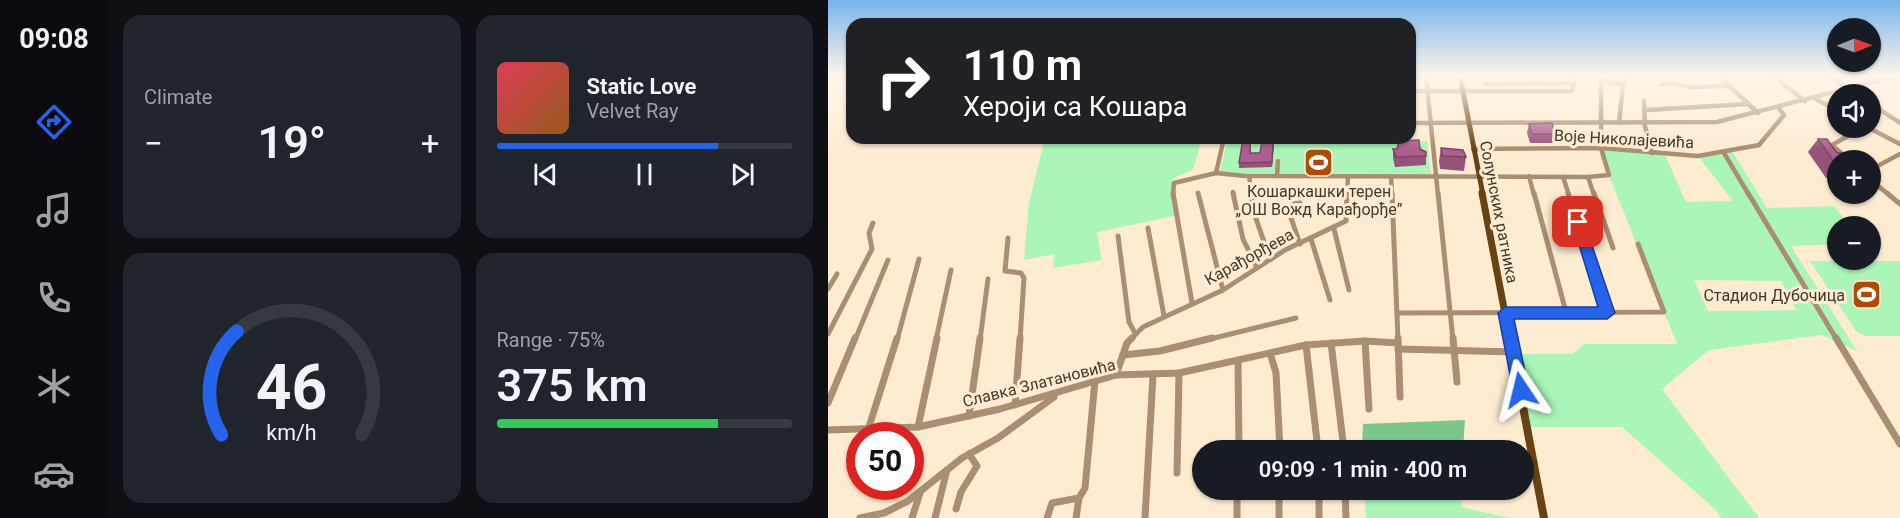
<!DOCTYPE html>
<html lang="en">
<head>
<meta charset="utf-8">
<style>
  :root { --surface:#171b24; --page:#20242c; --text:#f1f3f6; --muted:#9ea1a6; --line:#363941; --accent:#2563eb }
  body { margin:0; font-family:Roboto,sans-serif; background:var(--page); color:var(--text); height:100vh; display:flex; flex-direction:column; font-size:22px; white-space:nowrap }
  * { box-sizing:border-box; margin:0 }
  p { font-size:20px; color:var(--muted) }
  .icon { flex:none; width:33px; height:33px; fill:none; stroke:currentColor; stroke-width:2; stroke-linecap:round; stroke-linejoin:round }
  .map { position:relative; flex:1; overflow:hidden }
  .side { display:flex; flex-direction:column; gap:15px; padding:15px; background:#0d0f14; width:720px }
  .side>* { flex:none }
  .guide { position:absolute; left:18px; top:18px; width:570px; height:126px; border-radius:18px; box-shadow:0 2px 4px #0004; background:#202124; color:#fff; overflow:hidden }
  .needle { width:39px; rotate:89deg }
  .fabs { position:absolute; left:999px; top:18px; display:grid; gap:12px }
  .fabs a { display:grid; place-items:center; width:54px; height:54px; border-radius:50%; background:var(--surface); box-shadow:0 2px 4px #0004; font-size:30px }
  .speed { position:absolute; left:18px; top:422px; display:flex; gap:12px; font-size:30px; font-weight:700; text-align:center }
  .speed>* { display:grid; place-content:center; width:78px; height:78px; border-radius:50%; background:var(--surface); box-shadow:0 2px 4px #0004; line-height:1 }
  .speed .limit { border:9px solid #d22; background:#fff; color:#111 }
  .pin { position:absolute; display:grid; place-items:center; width:51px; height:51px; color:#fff; margin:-26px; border-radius:12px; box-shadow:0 3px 9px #0006 }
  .me { position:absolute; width:66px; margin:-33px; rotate:350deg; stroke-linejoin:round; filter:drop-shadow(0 0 4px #0008) }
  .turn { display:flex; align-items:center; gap:21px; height:126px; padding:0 18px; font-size:27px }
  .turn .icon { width:78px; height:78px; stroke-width:2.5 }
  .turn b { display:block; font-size:42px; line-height:51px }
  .big { font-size:45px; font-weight:600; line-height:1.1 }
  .side .widget { flex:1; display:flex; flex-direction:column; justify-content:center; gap:9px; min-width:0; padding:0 21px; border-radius:18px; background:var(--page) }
  .side .dial { align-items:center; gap:0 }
  .dial svg { height:156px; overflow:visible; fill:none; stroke:var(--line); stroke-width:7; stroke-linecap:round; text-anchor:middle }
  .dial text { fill:var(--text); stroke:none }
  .song { display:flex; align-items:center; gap:18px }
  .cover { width:72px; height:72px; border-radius:9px; background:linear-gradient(135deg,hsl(350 70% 55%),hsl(30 70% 35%)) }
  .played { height:6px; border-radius:3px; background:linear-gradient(90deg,var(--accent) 75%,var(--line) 75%) }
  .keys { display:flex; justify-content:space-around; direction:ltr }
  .heat { display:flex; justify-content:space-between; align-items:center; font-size:33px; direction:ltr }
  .charge { height:9px; border-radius:4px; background:linear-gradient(90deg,#34c759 75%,var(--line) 0) }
  .side .tiles { flex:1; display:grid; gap:15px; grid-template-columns:repeat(2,1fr) }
  .trip { position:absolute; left:364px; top:440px; width:342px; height:60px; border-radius:30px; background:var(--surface); box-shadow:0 2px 4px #0004; font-weight:600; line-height:60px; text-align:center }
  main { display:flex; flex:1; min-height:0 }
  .tab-bar { display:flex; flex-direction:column; width:108px; justify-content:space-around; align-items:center; background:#090b0e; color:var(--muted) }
  .tab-bar .icon { width:42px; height:42px }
  .tab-bar .current { color:var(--accent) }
  .tab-bar b { font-size:27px; color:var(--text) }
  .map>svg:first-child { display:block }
</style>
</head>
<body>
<main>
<nav class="tab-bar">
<b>09:08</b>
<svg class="icon current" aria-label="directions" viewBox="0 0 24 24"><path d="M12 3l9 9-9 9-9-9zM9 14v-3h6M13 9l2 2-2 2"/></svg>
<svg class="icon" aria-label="music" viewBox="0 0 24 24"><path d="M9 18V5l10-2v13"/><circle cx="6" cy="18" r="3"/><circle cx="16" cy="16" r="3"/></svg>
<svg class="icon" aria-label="phone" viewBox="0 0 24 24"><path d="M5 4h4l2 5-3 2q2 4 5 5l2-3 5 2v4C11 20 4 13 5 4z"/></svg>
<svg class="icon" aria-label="climate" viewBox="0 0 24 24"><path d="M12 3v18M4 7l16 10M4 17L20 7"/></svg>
<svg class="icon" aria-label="car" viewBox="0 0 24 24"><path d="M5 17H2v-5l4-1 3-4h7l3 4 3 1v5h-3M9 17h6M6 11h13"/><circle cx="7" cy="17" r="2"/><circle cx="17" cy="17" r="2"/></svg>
</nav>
<section class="side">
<div class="tiles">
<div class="widget"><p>Climate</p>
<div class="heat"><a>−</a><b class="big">19°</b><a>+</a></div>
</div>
<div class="widget">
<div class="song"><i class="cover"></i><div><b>Static Love</b><p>Velvet Ray</p></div></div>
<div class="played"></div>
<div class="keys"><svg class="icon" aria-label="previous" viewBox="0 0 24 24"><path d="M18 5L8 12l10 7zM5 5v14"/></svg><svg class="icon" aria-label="pause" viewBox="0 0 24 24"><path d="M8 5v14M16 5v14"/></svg><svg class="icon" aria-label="next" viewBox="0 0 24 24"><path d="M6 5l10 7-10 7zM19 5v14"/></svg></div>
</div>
<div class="widget dial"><svg viewBox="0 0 100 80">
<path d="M14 69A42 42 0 1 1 86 69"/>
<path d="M14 69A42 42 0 0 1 22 16" stroke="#2563eb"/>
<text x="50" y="56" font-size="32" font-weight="700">46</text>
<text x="50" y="72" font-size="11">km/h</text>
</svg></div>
<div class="widget"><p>Range · 75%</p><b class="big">375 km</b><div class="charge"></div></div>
</div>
</section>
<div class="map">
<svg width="1072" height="518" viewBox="0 0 1072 518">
  <rect width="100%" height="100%" fill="#feecd2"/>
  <!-- green -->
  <g fill="#acf5b9" fill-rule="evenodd">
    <path d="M217 138H374L365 170 345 178 351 215 269 232 274 260 225 268 226 254 196 260 201 203Z"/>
    <path d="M599 141 603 174 396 173 392 171 399 142Z"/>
    <path d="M773 148 837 155 858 202 905 201 870 156 904 151 939 208 1006 206 1022 226H1010L1009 244 963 246 1029 351 994 335 881 350 834 389 931 518H893L888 510 794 427H699L686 354H745L756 344H849L782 178ZM866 280 953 281 968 310 880 311Z"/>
    <path d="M982 261H1072V336H1037L1028 331Z"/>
    <path d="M536 489H634L633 507 682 518H538Z"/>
  </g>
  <!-- forest -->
  <path fill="#7bc689" d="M637 420 635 450H534L535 424Z"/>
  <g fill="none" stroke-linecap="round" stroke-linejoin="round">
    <!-- minor-far2 -->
    <g stroke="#aa8e72" stroke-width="4.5">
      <path d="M598 76 610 195"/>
      <path d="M891 76 930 113"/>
      <path d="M945 76 977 101"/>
      <path d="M1001 76 1029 94"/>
      <path d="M773 80 795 85"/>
      <path d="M657 84 746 83 743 76"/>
      <path d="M833 85 842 83 864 87 901 86"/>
      <path d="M582 91H744L746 83"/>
      <path d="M986 98 1010 111"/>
      <path d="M816 101 817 126 824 153"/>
      <path d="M1042 103 1072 123"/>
      <path d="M818 110 920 104"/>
      <path d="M582 123 889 122 1067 76"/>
      <path d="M791 123 795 85 800 76"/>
      <path d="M1041 128 1072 144"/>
      <path d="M513 138V142"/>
      <path d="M645 149 773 148 870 156 931 145 956 115 950 107"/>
      <path d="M896 153 921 195"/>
      <path d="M1021 160 1004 145 1034 128"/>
      <path d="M1042 170 1072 154"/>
      <path d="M388 173 396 138"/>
      <path d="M421 176 424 195"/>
      <path d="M449 176 450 161"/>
      <path d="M563 176 564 195"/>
      <path d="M701 176 706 195"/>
      <path d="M735 177 741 195"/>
      <path d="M1042 179 1061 195"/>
      <path d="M405 192 406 195"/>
      <path d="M345 195 346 183 388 173 417 176 760 177"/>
      <path d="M519 195 520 176"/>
      <path d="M766 195 760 177 781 175 773 148V76"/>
    </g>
    <!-- minor-far1 -->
    <g stroke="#aa8e72" stroke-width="5">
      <path d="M345 193 364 303"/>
      <path d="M370 193 395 290"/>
      <path d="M405 193 415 239 429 268"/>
      <path d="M423 193 426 213 442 259"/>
      <path d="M564 193 570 340"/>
      <path d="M610 193 625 340"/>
      <path d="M706 193 738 312"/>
      <path d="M740 193 779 313"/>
      <path d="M766 193 785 248"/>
      <path d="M920 193 1009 340"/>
      <path d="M1059 193 1072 204"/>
      <path d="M472 203 464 204 460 209 472 244"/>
      <path d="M320 228 336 316"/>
      <path d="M506 229 521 290"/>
      <path d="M290 236 301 322 307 333"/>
      <path d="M180 238 177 271 193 273 196 278 192 340"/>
      <path d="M483 239 502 300"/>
      <path d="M0 289 9 274"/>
      <path d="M569 313 836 312 810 244"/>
      <path d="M0 334 44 249 41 233 45 223"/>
      <path d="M27 340 60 260"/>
      <path d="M69 340 91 259"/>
      <path d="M108 340 123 270"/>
      <path d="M152 340 160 279"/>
      <path d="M302 340 315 327 395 290 457 250 518 221 519 193"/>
      <path d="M378 340 468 318"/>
    </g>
    <!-- minor -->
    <g stroke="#aa8e72" stroke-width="7">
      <path d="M570 338 572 397"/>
      <path d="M625 338 629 382"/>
      <path d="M1008 338 1072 444"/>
      <path d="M537 341 541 409"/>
      <path d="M503 343 516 450"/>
      <path d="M478 345 490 450"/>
      <path d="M570 349 686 352"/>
      <path d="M442 353 448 373 452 450"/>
      <path d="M295 355 332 351 384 338"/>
      <path d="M410 360 411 450"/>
      <path d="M288 375 299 343 304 338"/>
      <path d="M0 403 27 338"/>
      <path d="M187 405 192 338"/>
      <path d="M141 416 152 338"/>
      <path d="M90 427 109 338"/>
      <path d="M0 430 90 427 172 409 288 375 351 373 478 345 537 341 570 343"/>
      <path d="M40 430 69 338"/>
      <path d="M349 473 351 373"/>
      <path d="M409 489V518"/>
      <path d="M451 489V518"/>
      <path d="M491 489V518"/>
      <path d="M517 489 518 518"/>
      <path d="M128 509 133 492 149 466 141 454"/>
      <path d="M32 518 56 513 80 501 134 458 170 438 226 397"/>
      <path d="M84 518 92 493"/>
      <path d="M107 518 119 470"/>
      <path d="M219 518 224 503 251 498 257 488 267 381"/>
      <path d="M248 518 251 498"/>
      <path d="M317 518 325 375"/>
    </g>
    <!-- major-far2 -->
    <path stroke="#664214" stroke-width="5" d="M632 76 655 195"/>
    <!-- major-far1 -->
    <path stroke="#664214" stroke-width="7" d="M654 193 682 340"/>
    <!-- major -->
    <path stroke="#664214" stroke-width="8" d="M682 338 716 518"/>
  </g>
  <!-- wall -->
  <g fill="#955379">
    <path d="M701 124 727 134 725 143H702L699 133Z"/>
    <path d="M422 139 423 153H432L446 144 444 167 411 168V163Z"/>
    <path d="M990 139 1010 160V179L998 178 980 152Z"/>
    <path d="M613 148 638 157 636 171 612 169 611 161Z"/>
    <path d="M565 149H592L598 156V165L567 167 565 158Z"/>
  </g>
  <!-- shaded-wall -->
  <path fill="#794363" d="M445 140 446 144 444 167V162Z"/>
  <!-- building -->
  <g fill="#ad608d" stroke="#794363" stroke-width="1.5">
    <path d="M724 123 727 134H704L701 124Z"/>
    <path d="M415 139H422V153H432L434 140H445L444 162 411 163Z"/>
    <path d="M990 139H999L1009 153H1021L1027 160H1010V165H1008Z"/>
    <path d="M591 140 592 149 598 152V156L568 157 565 149H569L571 141Z"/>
    <path d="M613 148 635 150 638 157 614 156Z"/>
  </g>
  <!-- sky -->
  <linearGradient id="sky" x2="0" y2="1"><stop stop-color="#78b4ec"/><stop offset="0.51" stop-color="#fff6eb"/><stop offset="1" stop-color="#fff6eb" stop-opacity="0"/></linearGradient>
  <rect width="1072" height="149" fill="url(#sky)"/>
  <!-- route -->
  <path fill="#2563eb" stroke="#184099" stroke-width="1.5" d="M750 218 756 222 787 313 779 319H686L701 390 699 396 693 398 687 396 685 390 670 313 677 307H770L744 222Z"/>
  <!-- icons -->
  <defs>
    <symbol id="stadium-square" viewBox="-11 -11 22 22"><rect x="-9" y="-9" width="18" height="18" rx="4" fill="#ad4c07" stroke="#feecd2"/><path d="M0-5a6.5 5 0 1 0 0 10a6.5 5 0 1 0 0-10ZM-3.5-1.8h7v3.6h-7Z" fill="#fff"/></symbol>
  </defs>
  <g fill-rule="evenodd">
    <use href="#stadium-square" x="474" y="146" width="33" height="33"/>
    <use href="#stadium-square" x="1022" y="278" width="33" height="33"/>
  </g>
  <g text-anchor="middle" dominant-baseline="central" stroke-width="6" stroke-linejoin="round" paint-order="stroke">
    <!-- street labels -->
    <g font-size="16" fill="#40382b" stroke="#feecd2">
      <text transform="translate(796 139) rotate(3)">Воје Николајевића</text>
      <text transform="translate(671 212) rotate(79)">Солунских ратника</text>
      <text transform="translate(421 257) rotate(-29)">Карађорђева</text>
      <text transform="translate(211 383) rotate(-14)">Славка Златановића</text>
    </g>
    <!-- poi labels -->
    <g font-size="16" fill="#40382b" stroke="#feecd2">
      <text x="491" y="191">Кошаркашки терен<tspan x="491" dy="18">„ОШ Вожд Карађорђе”</tspan></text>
      <text x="1017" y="295" text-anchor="end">Стадион Дубочица</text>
    </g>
  </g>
</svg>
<div class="fabs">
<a><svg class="needle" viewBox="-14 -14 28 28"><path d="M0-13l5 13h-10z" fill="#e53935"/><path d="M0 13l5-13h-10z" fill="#9ea1a6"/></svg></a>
<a><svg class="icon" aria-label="sound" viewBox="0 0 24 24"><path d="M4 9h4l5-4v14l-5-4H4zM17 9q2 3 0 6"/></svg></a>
<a>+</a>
<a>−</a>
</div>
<div class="speed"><div class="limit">50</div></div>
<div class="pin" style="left:750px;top:222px;background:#d93025"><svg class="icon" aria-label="arrive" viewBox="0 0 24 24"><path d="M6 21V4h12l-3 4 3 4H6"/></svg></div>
<svg class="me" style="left:693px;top:390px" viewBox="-20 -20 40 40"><path d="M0-17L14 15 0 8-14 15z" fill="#2563eb" stroke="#fff" stroke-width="4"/></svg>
<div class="trip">09:09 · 1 min · 400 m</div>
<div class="guide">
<div class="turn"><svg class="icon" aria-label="right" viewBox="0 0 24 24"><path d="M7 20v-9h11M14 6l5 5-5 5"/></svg><div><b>110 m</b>Хероји са Кошара</div></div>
</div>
</div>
</main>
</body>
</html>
